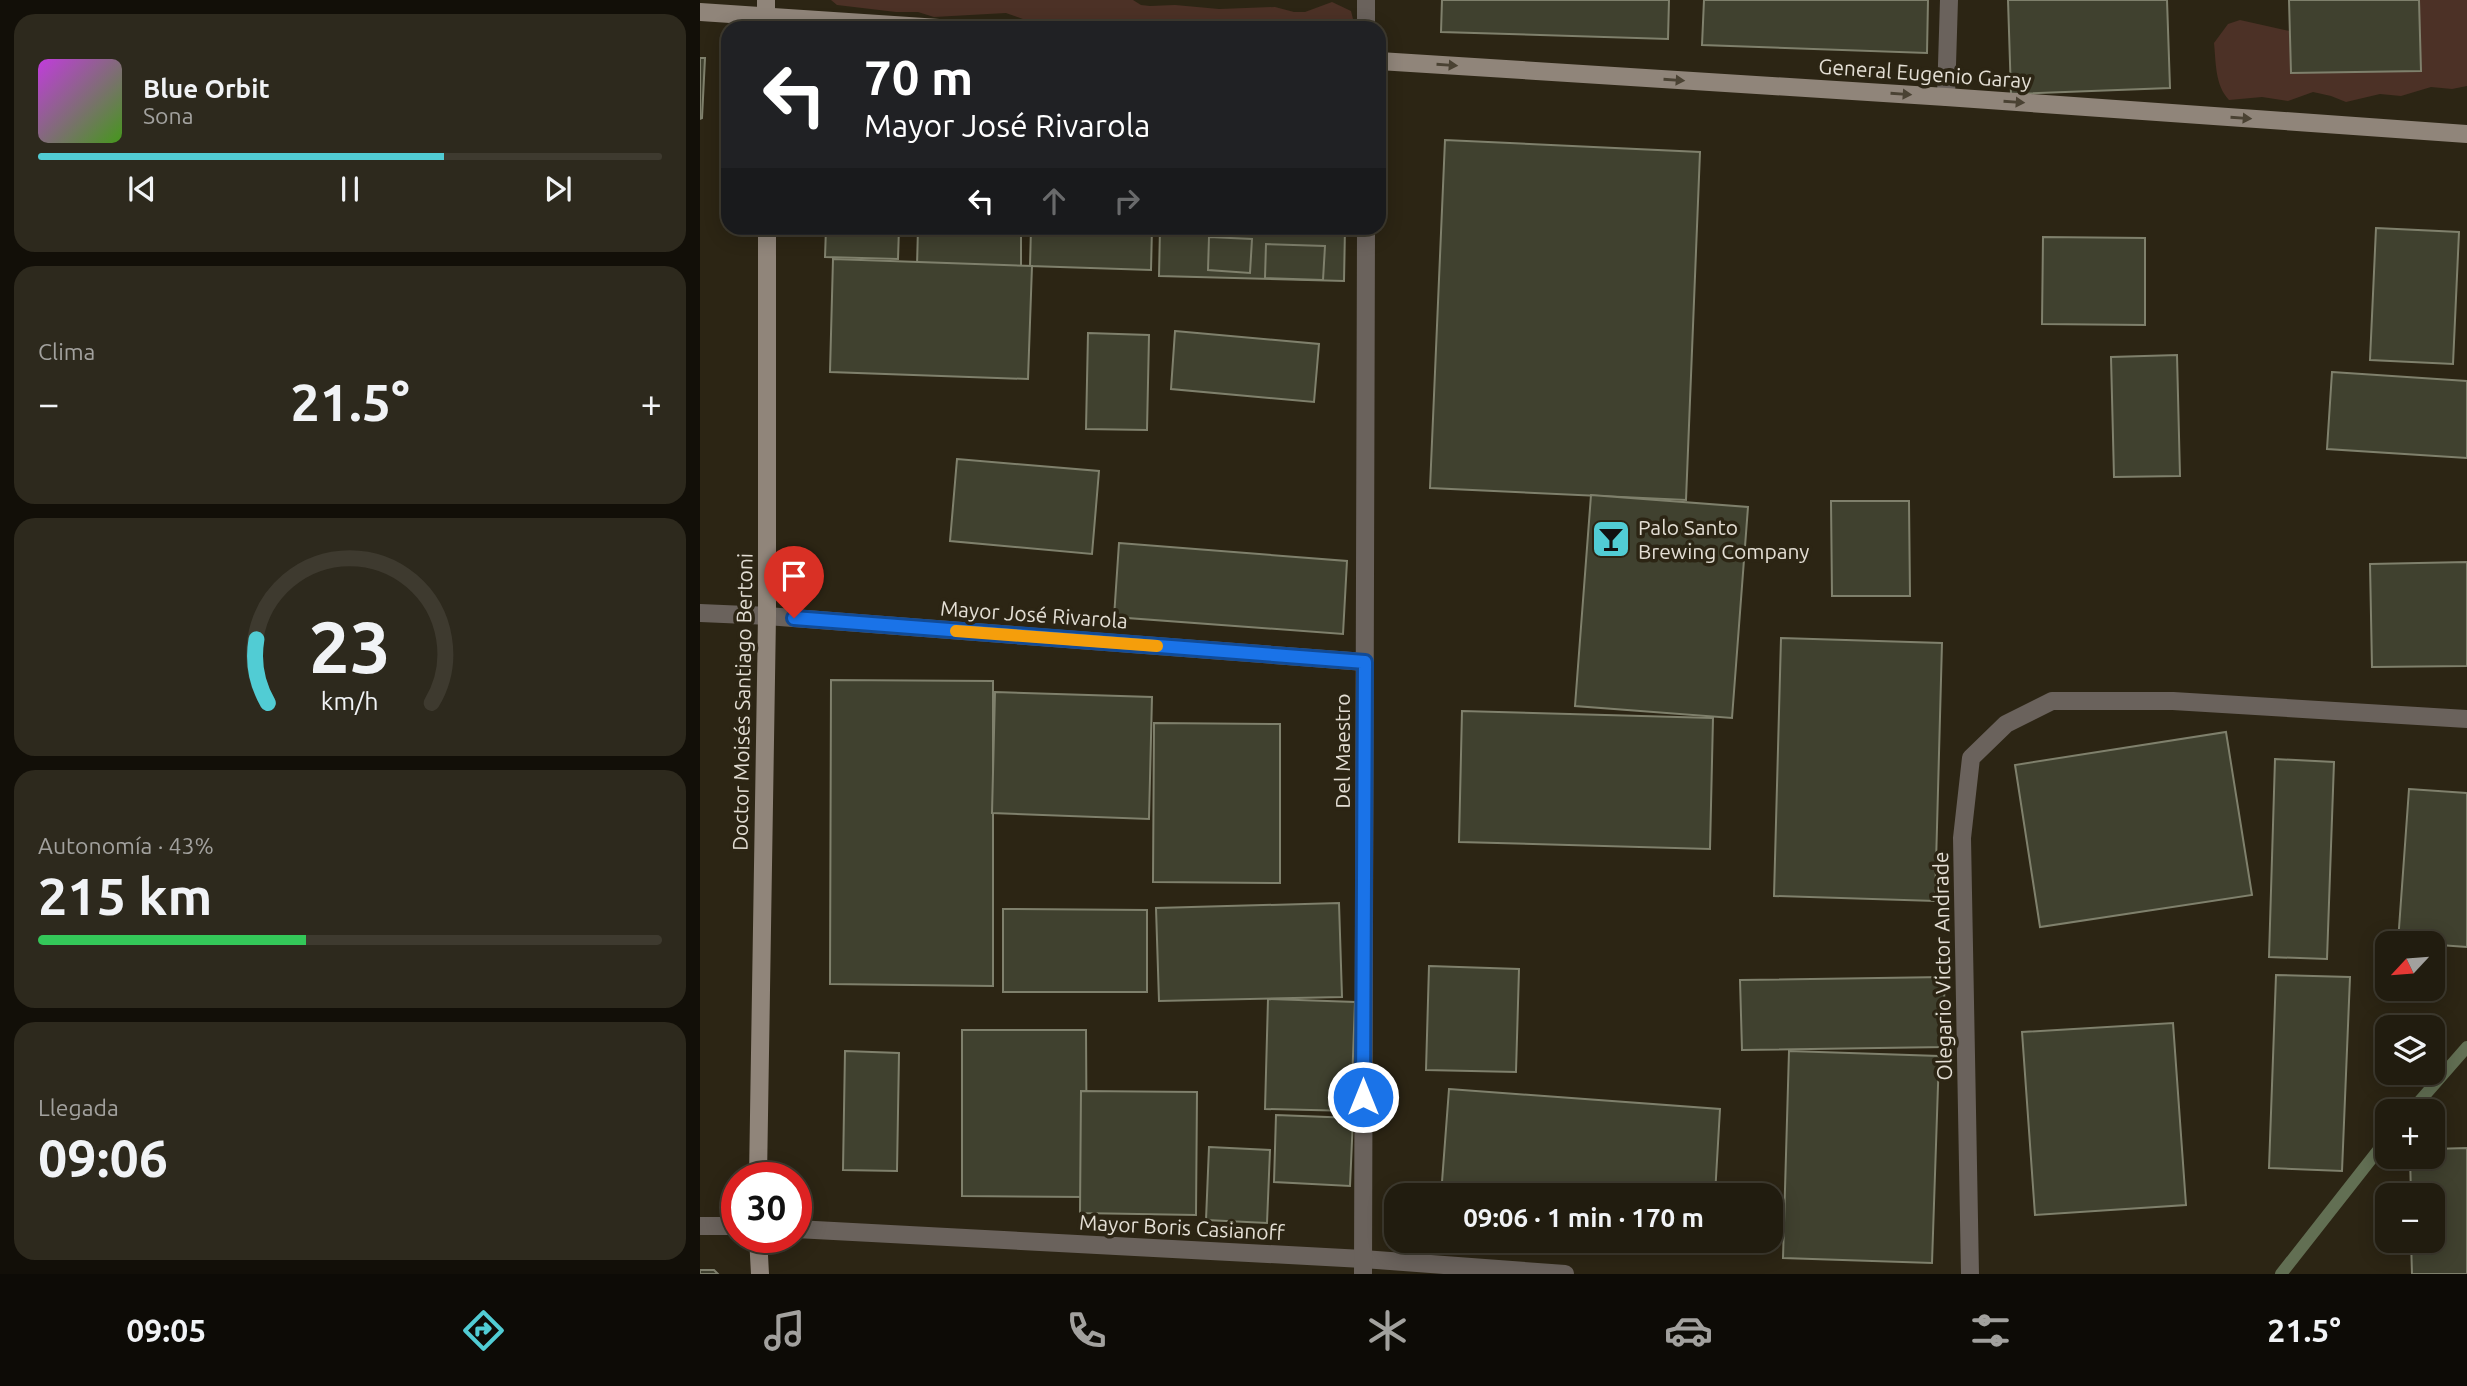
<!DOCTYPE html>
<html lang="es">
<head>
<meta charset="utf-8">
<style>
  :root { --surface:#211c0f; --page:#2d291d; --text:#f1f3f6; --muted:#a2a19e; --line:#3e3a2f; --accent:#51ccd4 }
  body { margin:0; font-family:Ubuntu,sans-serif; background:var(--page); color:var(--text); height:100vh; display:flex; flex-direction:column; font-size:26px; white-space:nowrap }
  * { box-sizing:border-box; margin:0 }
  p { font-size:23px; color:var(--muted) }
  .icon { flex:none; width:38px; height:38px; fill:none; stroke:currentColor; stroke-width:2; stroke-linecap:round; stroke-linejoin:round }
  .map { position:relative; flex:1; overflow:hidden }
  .panel { display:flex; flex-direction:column; gap:14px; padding:14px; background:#120f08; width:700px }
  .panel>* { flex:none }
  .guide { position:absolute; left:21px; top:21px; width:665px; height:214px; border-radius:21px; box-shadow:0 4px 18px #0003,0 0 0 2px var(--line); background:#202124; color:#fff; overflow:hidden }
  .needle { width:46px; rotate:244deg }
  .buttons { position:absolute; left:1675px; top:931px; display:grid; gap:14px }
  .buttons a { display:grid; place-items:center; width:70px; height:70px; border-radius:14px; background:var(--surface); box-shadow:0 4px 18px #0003,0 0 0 2px var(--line); font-size:35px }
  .speed { position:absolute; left:21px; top:1162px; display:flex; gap:14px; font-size:35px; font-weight:700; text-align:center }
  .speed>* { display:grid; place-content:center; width:91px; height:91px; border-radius:50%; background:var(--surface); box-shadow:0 4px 18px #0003,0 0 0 2px var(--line); line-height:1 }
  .speed .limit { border:10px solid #d22; background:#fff; color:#111 }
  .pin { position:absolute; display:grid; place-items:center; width:60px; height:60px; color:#fff; margin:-72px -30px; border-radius:50% 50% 50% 0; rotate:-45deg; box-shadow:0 0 7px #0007 }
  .pin .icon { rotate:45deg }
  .me { position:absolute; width:77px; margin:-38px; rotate:0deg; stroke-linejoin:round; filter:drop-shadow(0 0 5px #0008) }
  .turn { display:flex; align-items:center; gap:24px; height:147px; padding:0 28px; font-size:32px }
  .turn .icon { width:91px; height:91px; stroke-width:2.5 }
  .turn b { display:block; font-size:49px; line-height:60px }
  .lanes { display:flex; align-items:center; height:66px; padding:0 28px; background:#0003; justify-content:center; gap:35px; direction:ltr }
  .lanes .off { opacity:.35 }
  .big { font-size:52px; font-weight:700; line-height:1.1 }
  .panel .tile { flex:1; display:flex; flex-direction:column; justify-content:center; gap:10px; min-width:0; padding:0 24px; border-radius:21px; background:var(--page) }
  .panel .dial { align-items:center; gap:0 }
  .dial svg { height:182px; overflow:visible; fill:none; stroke:var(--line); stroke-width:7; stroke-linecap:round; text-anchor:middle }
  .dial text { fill:var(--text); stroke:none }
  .song { display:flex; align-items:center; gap:21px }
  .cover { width:84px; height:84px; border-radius:10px; background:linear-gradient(135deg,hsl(290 70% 55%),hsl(100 70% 35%)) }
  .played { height:7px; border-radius:4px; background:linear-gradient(90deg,var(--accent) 65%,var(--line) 65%) }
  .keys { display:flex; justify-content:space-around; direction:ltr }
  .heat { display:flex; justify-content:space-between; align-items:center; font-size:38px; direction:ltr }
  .charge { height:10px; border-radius:5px; background:linear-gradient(90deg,#34c759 43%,var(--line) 0) }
  .trip { position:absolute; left:684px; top:1183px; width:399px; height:70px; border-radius:21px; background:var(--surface); box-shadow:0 4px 18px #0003,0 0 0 2px var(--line); font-weight:700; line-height:70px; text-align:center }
  .tab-bar { display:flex; height:112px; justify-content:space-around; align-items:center; background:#0d0b06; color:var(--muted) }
  .tab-bar .icon { width:49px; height:49px }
  .tab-bar .active { color:var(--accent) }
  .tab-bar b { font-size:32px; color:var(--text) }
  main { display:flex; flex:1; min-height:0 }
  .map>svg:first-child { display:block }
</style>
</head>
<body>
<main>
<section class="panel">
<div class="tile">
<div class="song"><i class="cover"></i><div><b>Blue Orbit</b><p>Sona</p></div></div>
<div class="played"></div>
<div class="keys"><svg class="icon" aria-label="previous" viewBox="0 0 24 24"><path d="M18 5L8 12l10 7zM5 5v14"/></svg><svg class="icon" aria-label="pause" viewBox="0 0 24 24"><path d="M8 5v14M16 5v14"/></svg><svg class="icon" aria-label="next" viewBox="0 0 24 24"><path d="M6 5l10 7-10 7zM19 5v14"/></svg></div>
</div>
<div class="tile"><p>Clima</p>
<div class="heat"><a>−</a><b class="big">21.5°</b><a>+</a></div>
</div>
<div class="tile dial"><svg viewBox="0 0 100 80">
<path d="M14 69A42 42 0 1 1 86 69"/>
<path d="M14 69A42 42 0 0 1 9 41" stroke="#51ccd4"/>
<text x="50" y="56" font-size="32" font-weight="700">23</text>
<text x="50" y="72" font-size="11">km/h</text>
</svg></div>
<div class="tile"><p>Autonomía · 43%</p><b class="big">215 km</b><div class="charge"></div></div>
<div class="tile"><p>Llegada</p><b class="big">09:06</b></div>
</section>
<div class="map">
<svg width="1767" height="1274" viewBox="0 0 1767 1274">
  <rect width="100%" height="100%" fill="#2c2514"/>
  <!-- green -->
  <g fill="#4c3126">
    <path d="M131 0H433L441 5 450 6 475 5 519 9 575 7 594 12H605L632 2 651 11 653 19 642 28 483 26 434 28 400 19 331 22 306 13 234 17 218 12H196L137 5Z"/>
    <path d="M1714 0H1767V86L1752 89 1731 87 1701 96 1680 94 1646 102 1631 96 1613 92 1588 101 1562 97 1529 100C1515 85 1516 63 1514 43L1528 24 1540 20 1594 32Z"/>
  </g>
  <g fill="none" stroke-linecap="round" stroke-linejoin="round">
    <!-- stream -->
    <g stroke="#626f53" stroke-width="12">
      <path d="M1711 1111 1767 1047"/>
      <path d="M1581 1274 1687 1139"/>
    </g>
  </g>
  <!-- building -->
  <g fill="#40412f" stroke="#7f806c" stroke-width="2">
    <path d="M742 0H969L968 39 741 32Z"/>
    <path d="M1004 0H1228L1227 53 1002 45Z"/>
    <path d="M1308 0H1467L1470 88 1311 94Z"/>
    <path d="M1589 0H1719L1721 71 1591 73Z"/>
    <path d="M0 58H5L2 118 0 119Z"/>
    <path d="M745 140 1000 152 986 500 730 488Z"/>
    <path d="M126 228H199L198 259 125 257Z"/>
    <path d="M218 228H321V266H217Z"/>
    <path d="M331 228H452L451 270 330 266Z"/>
    <path d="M460 228H645L644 281 459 276Z"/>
    <path d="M1676 228 1759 232 1753 364 1670 360Z"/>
    <path d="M509 237 552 239 550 273 508 270Z"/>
    <path d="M1343 237 1445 238V325L1342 324Z"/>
    <path d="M566 244 625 246 623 280 565 278Z"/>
    <path d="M133 259 332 266 328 379 130 372Z"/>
    <path d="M475 331 619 344 614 402 471 389Z"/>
    <path d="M388 333 449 335 447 430 386 429Z"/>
    <path d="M1477 355 1480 476 1414 477 1411 357Z"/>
    <path d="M1632 372 1767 381V458L1627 449Z"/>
    <path d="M257 459 399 471 392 554 250 541Z"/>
    <path d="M891 495 1048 507 1032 718 875 706Z"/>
    <path d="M1131 501H1209L1210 596H1132Z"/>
    <path d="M419 543 647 561 643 634 414 617Z"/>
    <path d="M1767 562V666L1672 667 1670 564Z"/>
    <path d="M1081 638 1242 643 1235 901 1074 896Z"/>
    <path d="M131 680 293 681V986L130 984Z"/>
    <path d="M295 692 452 697 449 819 292 813Z"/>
    <path d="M762 711 1013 718 1010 849 759 842Z"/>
    <path d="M454 723 580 724V883L453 882Z"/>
    <path d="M1526 732 1552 895 1340 927 1315 765Z"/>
    <path d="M1575 759 1634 762 1627 959 1569 957Z"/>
    <path d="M1709 789 1767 793V947L1698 942Z"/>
    <path d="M639 903 642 997 459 1001 456 908Z"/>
    <path d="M303 909 447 910V992H303Z"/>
    <path d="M729 966 819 969 816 1072 726 1070Z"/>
    <path d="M1576 975 1650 977 1642 1171 1569 1168Z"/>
    <path d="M1244 977 1245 1047 1042 1050 1040 980Z"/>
    <path d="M568 999 655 1002 651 1111 565 1109Z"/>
    <path d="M1473 1023 1486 1205 1335 1215 1322 1032Z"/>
    <path d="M262 1030H386L387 1197 262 1196Z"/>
    <path d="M145 1051 199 1053 197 1171 143 1170Z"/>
    <path d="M1089 1051 1239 1056 1232 1263 1083 1258Z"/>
    <path d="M749 1089 1020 1109 1015 1195H741Z"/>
    <path d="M381 1091 497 1092 496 1215 380 1213Z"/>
    <path d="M576 1115 653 1118 650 1186 574 1182Z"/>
    <path d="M509 1147 570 1150 567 1223 506 1220Z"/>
    <path d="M1767 1148V1274H1712L1711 1241H1732V1195H1711L1710 1157H1732V1149Z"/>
    <path d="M0 1270H14L18 1274H0Z"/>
  </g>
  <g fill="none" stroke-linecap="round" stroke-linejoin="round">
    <!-- street -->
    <g stroke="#6a625c" stroke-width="18">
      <path d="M666 28V0"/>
      <path d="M1246 97 1249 0"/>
      <path d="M0 613 67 616 665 662"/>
      <path d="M0 1226H37"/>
      <path d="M96 1229 663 1259 865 1274"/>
      <path d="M663 1274 666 228"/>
      <path d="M1270 1274 1262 838 1271 758 1306 724 1352 701H1473L1767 719"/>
    </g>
    <!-- secondary -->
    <g stroke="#90857a" stroke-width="18">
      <path d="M0 12 239 28"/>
      <path d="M66 28V0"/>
      <path d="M679 61 1246 97 1767 134"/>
      <path d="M58 1178 67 616V228"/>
      <path d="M58 1237 60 1274"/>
    </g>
  </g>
  <!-- one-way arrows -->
  <defs><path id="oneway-solid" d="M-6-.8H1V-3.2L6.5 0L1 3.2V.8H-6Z" transform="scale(1.75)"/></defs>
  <g fill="#4a4233">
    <use href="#oneway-solid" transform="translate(747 65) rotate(4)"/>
    <use href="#oneway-solid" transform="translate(974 80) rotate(4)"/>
    <use href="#oneway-solid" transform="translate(1201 94) rotate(4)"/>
    <use href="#oneway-solid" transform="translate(1314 102) rotate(4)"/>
    <use href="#oneway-solid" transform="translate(1541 118) rotate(4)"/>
  </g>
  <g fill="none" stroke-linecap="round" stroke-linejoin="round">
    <defs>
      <path id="route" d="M94 618 665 662 663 1097"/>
    </defs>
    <!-- route casing -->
    <use href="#route" stroke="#114b97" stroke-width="18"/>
    <!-- route -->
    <use href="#route" stroke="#1a73e8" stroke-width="12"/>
    <!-- slow -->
    <path stroke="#f59e0b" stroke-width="12" d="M256 631 457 646"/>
  </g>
  <!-- icons -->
  <defs>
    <symbol id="bar-square" viewBox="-11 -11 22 22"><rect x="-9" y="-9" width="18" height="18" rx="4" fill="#51ccd4" stroke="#2c2514"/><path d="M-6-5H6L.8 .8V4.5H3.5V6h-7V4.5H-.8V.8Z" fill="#111"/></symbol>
  </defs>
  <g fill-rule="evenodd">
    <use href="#bar-square" x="889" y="517" width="44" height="44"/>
  </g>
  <g text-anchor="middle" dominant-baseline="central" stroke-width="7" stroke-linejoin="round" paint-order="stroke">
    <!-- street labels -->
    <g font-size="21" fill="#e3ded4" stroke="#2c2514">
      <text transform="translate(1225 73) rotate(4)">General Eugenio Garay</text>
      <text transform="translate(334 614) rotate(4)">Mayor José Rivarola</text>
      <text transform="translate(42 702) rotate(-89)">Doctor Moisés Santiago Bertoni</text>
      <text transform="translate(642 751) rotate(-90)">Del Maestro</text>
      <text transform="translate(1242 966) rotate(-91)">Olegario Victor Andrade</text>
      <text transform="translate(482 1227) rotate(3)">Mayor Boris Casianoff</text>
    </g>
    <!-- poi labels -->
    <g font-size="21" fill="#e3ded4" stroke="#2c2514" text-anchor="start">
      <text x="938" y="527">Palo Santo<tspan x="938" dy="24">Brewing Company</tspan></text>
    </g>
  </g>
</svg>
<div class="buttons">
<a><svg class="needle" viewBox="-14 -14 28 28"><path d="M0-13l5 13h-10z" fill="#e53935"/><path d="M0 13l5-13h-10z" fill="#a2a19e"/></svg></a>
<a><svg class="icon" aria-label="layers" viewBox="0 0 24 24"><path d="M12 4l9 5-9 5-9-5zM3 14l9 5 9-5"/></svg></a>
<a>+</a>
<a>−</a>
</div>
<div class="speed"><div class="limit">30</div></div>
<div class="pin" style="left:94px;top:618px;background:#d93025"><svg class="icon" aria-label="arrive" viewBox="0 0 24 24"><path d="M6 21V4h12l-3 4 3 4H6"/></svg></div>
<svg class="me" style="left:663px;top:1097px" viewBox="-20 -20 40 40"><circle r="17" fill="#1a73e8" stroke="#fff" stroke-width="3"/><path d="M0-11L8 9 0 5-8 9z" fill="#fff"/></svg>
<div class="trip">09:06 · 1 min · 170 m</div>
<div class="guide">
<div class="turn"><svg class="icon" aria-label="left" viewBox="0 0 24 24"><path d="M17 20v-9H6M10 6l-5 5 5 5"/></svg><div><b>70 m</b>Mayor José Rivarola</div></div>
<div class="lanes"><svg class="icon" aria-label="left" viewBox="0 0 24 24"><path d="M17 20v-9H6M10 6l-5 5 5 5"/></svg><svg class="icon off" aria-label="ahead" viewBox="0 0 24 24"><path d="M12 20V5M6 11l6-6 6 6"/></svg><svg class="icon off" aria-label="right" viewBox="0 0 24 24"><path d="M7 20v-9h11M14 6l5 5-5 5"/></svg></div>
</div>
</div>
</main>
<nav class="tab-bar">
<b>09:05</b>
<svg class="icon active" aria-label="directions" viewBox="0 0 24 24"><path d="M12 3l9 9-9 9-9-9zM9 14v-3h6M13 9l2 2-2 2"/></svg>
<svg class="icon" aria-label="music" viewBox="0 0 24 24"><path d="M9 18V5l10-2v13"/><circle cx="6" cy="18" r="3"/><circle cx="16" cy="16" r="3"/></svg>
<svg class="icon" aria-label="phone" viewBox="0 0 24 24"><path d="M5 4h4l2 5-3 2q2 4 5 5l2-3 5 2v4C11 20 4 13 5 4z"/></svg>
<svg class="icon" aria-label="climate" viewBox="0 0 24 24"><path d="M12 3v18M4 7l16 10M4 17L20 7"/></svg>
<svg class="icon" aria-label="car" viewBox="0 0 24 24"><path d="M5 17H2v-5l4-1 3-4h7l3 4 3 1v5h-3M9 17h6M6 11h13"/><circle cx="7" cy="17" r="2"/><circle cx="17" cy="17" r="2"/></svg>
<svg class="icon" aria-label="filters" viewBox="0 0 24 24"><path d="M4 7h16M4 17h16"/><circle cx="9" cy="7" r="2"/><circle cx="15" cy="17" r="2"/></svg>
<b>21.5°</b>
</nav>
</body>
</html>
